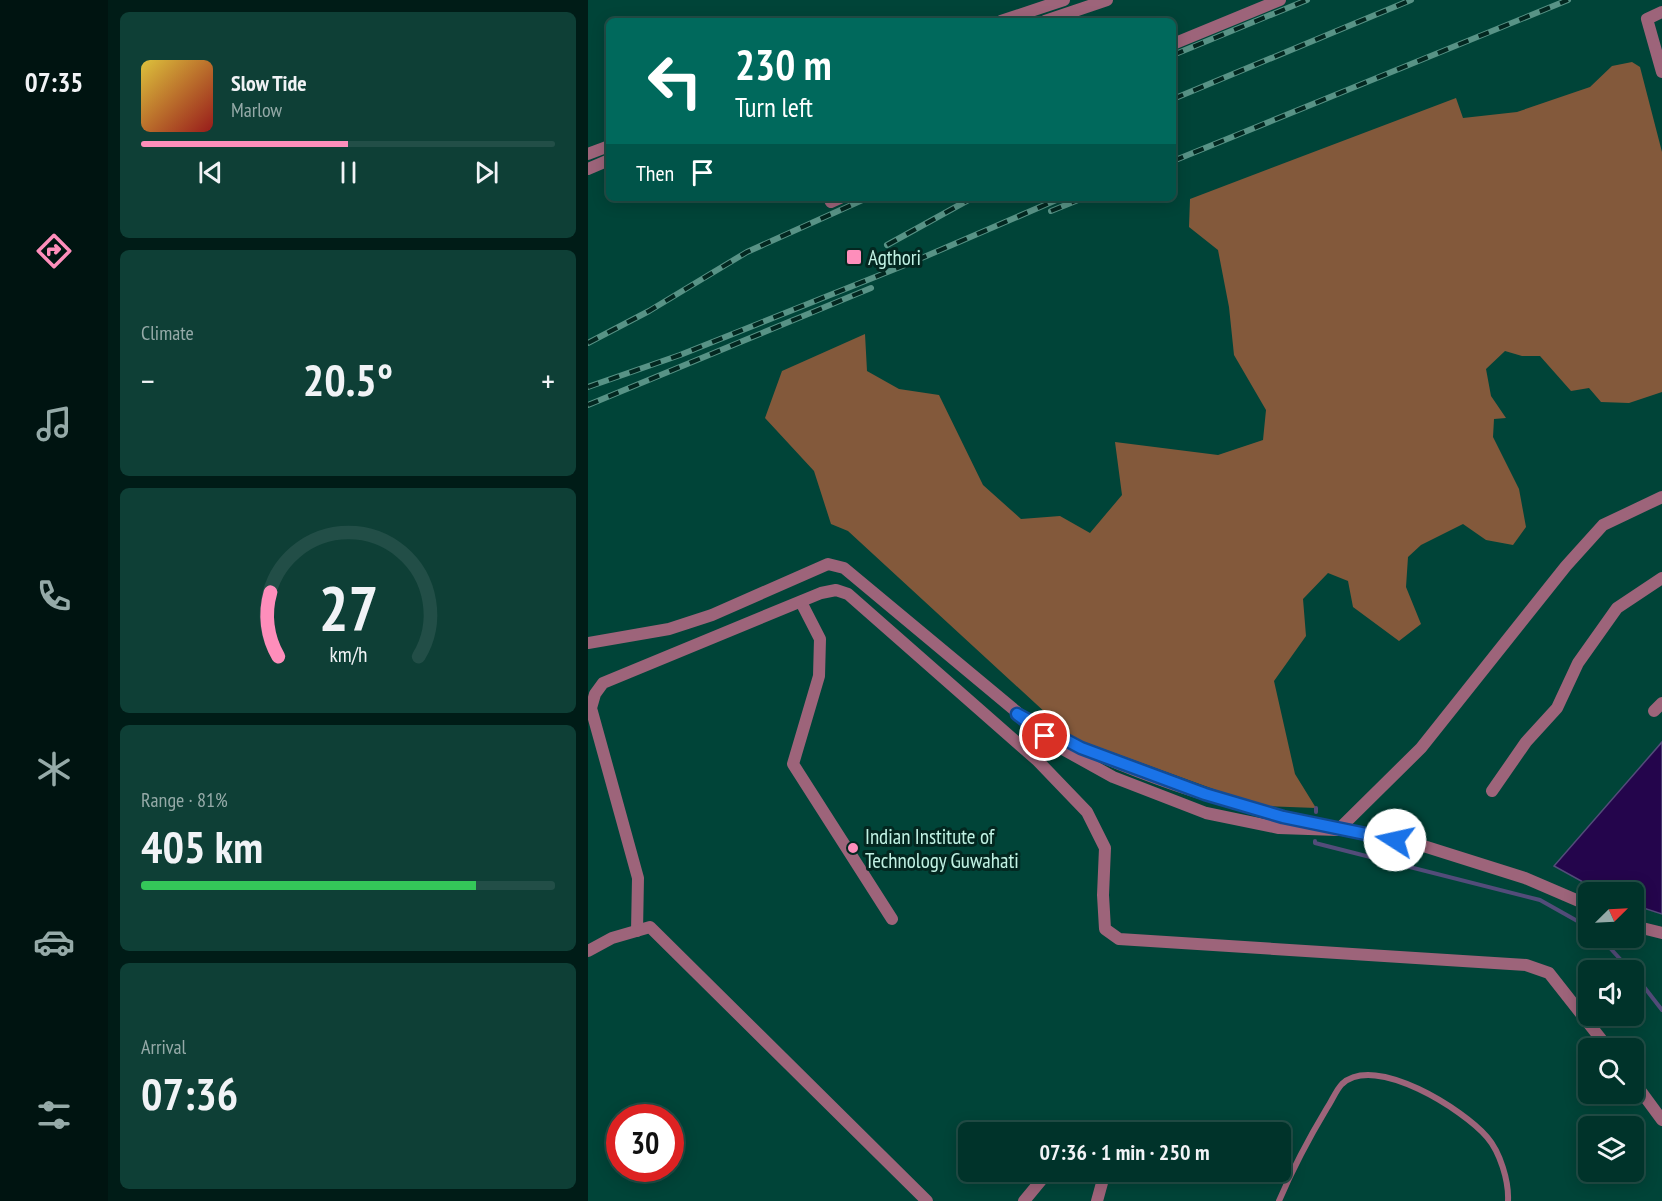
<!DOCTYPE html>
<html lang="en">
<head>
<meta charset="utf-8">
<style>
  :root { --surface:#00332a; --page:#0e3f36; --text:#f1f3f6; --muted:#95aaa8; --line:#224e47; --accent:#fe8ebb }
  body { margin:0; font-family:"PT Sans Narrow",sans-serif; background:var(--page); color:var(--text); height:100vh; display:flex; flex-direction:column; font-size:22px; white-space:nowrap }
  * { box-sizing:border-box; margin:0 }
  p { font-size:20px; color:var(--muted) }
  .icon { flex:none; width:33px; height:33px; fill:none; stroke:currentColor; stroke-width:2; stroke-linecap:round; stroke-linejoin:round }
  .map { position:relative; flex:1; overflow:hidden }
  .details { display:flex; flex-direction:column; gap:12px; padding:12px; background:#001c17; width:480px }
  .details>* { flex:none }
  .banner { position:absolute; left:18px; top:18px; width:570px; height:183px; border-radius:9px; box-shadow:0 3px 15px #0003,0 0 0 2px var(--line); background:#00695c; color:#fff; overflow:hidden }
  .needle { width:39px; rotate:66deg }
  .tools { position:absolute; left:990px; top:882px; display:grid; gap:12px }
  .tools a { display:grid; place-items:center; width:66px; height:66px; border-radius:9px; background:var(--surface); box-shadow:0 3px 15px #0003,0 0 0 2px var(--line); font-size:30px }
  .speed { position:absolute; left:18px; top:1104px; display:flex; gap:12px; font-size:30px; font-weight:700; text-align:center }
  .speed>* { display:grid; place-content:center; width:78px; height:78px; border-radius:50%; background:var(--surface); box-shadow:0 3px 15px #0003,0 0 0 2px var(--line); line-height:1 }
  .speed .limit { border:9px solid #d22; background:#fff; color:#111 }
  .pin { position:absolute; display:grid; place-items:center; width:51px; height:51px; color:#fff; margin:-26px; border:3px solid #fff; border-radius:50%; box-shadow:0 2px 6px #0007 }
  .me { position:absolute; width:66px; margin:-33px; rotate:280deg; stroke-linejoin:round; filter:drop-shadow(0 0 4px #0008) }
  .turn { display:flex; align-items:center; gap:21px; height:126px; padding:0 30px; font-size:27px }
  .turn .icon { width:78px; height:78px; stroke-width:2.5 }
  .turn b { display:block; font-size:42px; line-height:51px }
  .then { display:flex; align-items:center; height:57px; padding:0 30px; background:#0003; gap:12px; font-size:22px }
  .big { font-size:45px; font-weight:700; line-height:1.1 }
  .details .card { flex:1; display:flex; flex-direction:column; justify-content:center; gap:9px; min-width:0; padding:0 21px; border-radius:9px; background:var(--page) }
  .details .dial { align-items:center; gap:0 }
  .dial svg { height:156px; overflow:visible; fill:none; stroke:var(--line); stroke-width:7; stroke-linecap:round; text-anchor:middle }
  .dial text { fill:var(--text); stroke:none }
  .song { display:flex; align-items:center; gap:18px }
  .cover { width:72px; height:72px; border-radius:9px; background:linear-gradient(135deg,hsl(50 70% 55%),hsl(0 70% 35%)) }
  .played { height:6px; border-radius:3px; background:linear-gradient(90deg,var(--accent) 50%,var(--line) 50%) }
  .keys { display:flex; justify-content:space-around; direction:ltr }
  .heat { display:flex; justify-content:space-between; align-items:center; font-size:33px; direction:ltr }
  .charge { height:9px; border-radius:4px; background:linear-gradient(90deg,#34c759 81%,var(--line) 0) }
  .trip { position:absolute; left:370px; top:1122px; width:333px; height:60px; border-radius:9px; background:var(--surface); box-shadow:0 3px 15px #0003,0 0 0 2px var(--line); font-weight:700; line-height:60px; text-align:center }
  main { display:flex; flex:1; min-height:0 }
  .tab-bar { display:flex; flex-direction:column; width:108px; justify-content:space-around; align-items:center; background:#001411; color:var(--muted) }
  .tab-bar .icon { width:42px; height:42px }
  .tab-bar .current { color:var(--accent) }
  .tab-bar b { font-size:27px; color:var(--text) }
  .map>svg:first-child { display:block }
</style>
</head>
<body>
<main>
<nav class="tab-bar">
<b>07:35</b>
<svg class="icon current" aria-label="directions" viewBox="0 0 24 24"><path d="M12 3l9 9-9 9-9-9zM9 14v-3h6M13 9l2 2-2 2"/></svg>
<svg class="icon" aria-label="music" viewBox="0 0 24 24"><path d="M9 18V5l10-2v13"/><circle cx="6" cy="18" r="3"/><circle cx="16" cy="16" r="3"/></svg>
<svg class="icon" aria-label="phone" viewBox="0 0 24 24"><path d="M5 4h4l2 5-3 2q2 4 5 5l2-3 5 2v4C11 20 4 13 5 4z"/></svg>
<svg class="icon" aria-label="climate" viewBox="0 0 24 24"><path d="M12 3v18M4 7l16 10M4 17L20 7"/></svg>
<svg class="icon" aria-label="car" viewBox="0 0 24 24"><path d="M5 17H2v-5l4-1 3-4h7l3 4 3 1v5h-3M9 17h6M6 11h13"/><circle cx="7" cy="17" r="2"/><circle cx="17" cy="17" r="2"/></svg>
<svg class="icon" aria-label="filters" viewBox="0 0 24 24"><path d="M4 7h16M4 17h16"/><circle cx="9" cy="7" r="2"/><circle cx="15" cy="17" r="2"/></svg>
</nav>
<section class="details">
<div class="card">
<div class="song"><i class="cover"></i><div><b>Slow Tide</b><p>Marlow</p></div></div>
<div class="played"></div>
<div class="keys"><svg class="icon" aria-label="previous" viewBox="0 0 24 24"><path d="M18 5L8 12l10 7zM5 5v14"/></svg><svg class="icon" aria-label="pause" viewBox="0 0 24 24"><path d="M8 5v14M16 5v14"/></svg><svg class="icon" aria-label="next" viewBox="0 0 24 24"><path d="M6 5l10 7-10 7zM19 5v14"/></svg></div>
</div>
<div class="card"><p>Climate</p>
<div class="heat"><a>−</a><b class="big">20.5°</b><a>+</a></div>
</div>
<div class="card dial"><svg viewBox="0 0 100 80">
<path d="M14 69A42 42 0 1 1 86 69"/>
<path d="M14 69A42 42 0 0 1 10 36" stroke="#fe8ebb"/>
<text x="50" y="56" font-size="32" font-weight="700">27</text>
<text x="50" y="72" font-size="11">km/h</text>
</svg></div>
<div class="card"><p>Range · 81%</p><b class="big">405 km</b><div class="charge"></div></div>
<div class="card"><p>Arrival</p><b class="big">07:36</b></div>
</section>
<div class="map">
<svg width="1074" height="1201" viewBox="0 0 1074 1201">
  <rect width="100%" height="100%" fill="#004438"/>
  <!-- green -->
  <path fill="#83593b" d="M1044 62 1052 67 1074 152V392L1041 403 1013 402 1001 388 983 391 952 356H934L917 351 898 369 903 396 918 418 906 419 905 437 931 489 938 527 925 545 898 540 875 524 833 545 820 557 818 587 833 624 811 641 765 607 760 581 740 573 715 599 718 636 686 681 707 774 728 808 672 806 485 738 260 531 243 524 226 471 177 418 194 371 277 334 279 371 311 389 351 395 395 485 433 519 472 516 502 533 534 495 527 442 630 455 675 440 678 410 646 355 641 307 630 250 601 227 602 199 868 98 875 118 929 112 1002 87 1024 66Z"/>
  <!-- water -->
  <path fill="#24054c" stroke="#534c7a" stroke-width="1.5" d="M1074 742V914L1046 905V892H1013L966 866Z"/>
  <g fill="none" stroke-linecap="round" stroke-linejoin="round">
    <!-- stream -->
    <g stroke="#534c7a" stroke-width="4">
      <path d="M728 812V808"/>
      <path d="M727 841V843L952 900 1000 927"/>
      <path d="M1013 938 1042 970"/>
      <path d="M1046 974 1074 1010"/>
    </g>
    <!-- lane -->
    <path stroke="#9d647a" stroke-width="6" d="M691 1201C705 1168 721 1138 739 1108 744 1101 748 1090 754 1084 787 1053 876 1110 899 1137 912 1152 921 1181 920 1201"/>
    <!-- street -->
    <g stroke="#9d647a" stroke-width="12">
      <path d="M1074 12 1059 19 1074 72"/>
      <path d="M413 21 476 0"/>
      <path d="M457 21 519 0"/>
      <path d="M585 44 692 0"/>
      <path d="M0 154 21 146"/>
      <path d="M0 169 21 160"/>
      <path d="M241 198 243 202 252 198"/>
      <path d="M213 602 232 639 231 676 205 764 304 919"/>
      <path d="M0 643 81 629 124 615 240 564 256 568 471 747 525 777 618 813 691 828 750 830 833 748 978 566 1015 525 1074 497"/>
      <path d="M1066 711 1074 703"/>
      <path d="M459 730C540 774 634 802 724 824"/>
      <path d="M904 791 938 742 969 708 990 663 1029 608 1074 578"/>
      <path d="M744 828 826 843 937 878 1000 905"/>
      <path d="M1046 926 1074 933"/>
      <path d="M49 931 50 878 3 708 7 694 15 683 233 593 248 590 260 594 450 761 499 812 517 848 515 895 517 929 531 939 938 965 961 973 1020 1048"/>
      <path d="M0 951 24 938 62 927 339 1201"/>
      <path d="M1046 1082 1074 1120"/>
      <path d="M436 1201 460 1172"/>
      <path d="M509 1201 517 1172"/>
    </g>
    <defs>
      <g id="rail">
        <path d="M585 55 719 0"/>
        <path d="M585 99 823 0"/>
        <path d="M585 161 980 0"/>
        <path d="M463 211 495 198"/>
        <path d="M299 245 384 198"/>
        <path d="M0 343 61 311 159 252 279 198"/>
        <path d="M0 387 92 355 322 263 473 198"/>
        <path d="M0 405 283 288"/>
      </g>
    </defs>
    <!-- rail casing -->
    <use href="#rail" stroke="#589386" stroke-width="6"/>
    <!-- rail -->
    <use href="#rail" stroke="#032720" stroke-width="4" stroke-dasharray="11" stroke-linecap="butt"/>
  </g>
  <g fill="none" stroke-linecap="round" stroke-linejoin="round">
    <defs>
      <path id="route" d="M457 736 429 714 493 748 617 794 695 817 807 840"/>
    </defs>
    <!-- route casing -->
    <use href="#route" stroke="#114b97" stroke-width="15"/>
    <!-- route -->
    <use href="#route" stroke="#1a73e8" stroke-width="10"/>
  </g>
  <!-- markers -->
  <g fill="#fe8ebb" stroke="#032720" stroke-width="2">
    <rect x="258" y="249" width="16" height="16" rx="3"/>
    <circle cx="265" cy="848" r="6"/>
  </g>
  <g text-anchor="middle" dominant-baseline="central" stroke-width="6" stroke-linejoin="round" paint-order="stroke">
    <!-- poi labels -->
    <g font-size="21" fill="#c1f2e4" stroke="#032720" text-anchor="start">
      <text x="280" y="257">Agthori</text>
      <text x="277" y="836">Indian Institute of<tspan x="277" dy="24">Technology Guwahati</tspan></text>
    </g>
  </g>
</svg>
<div class="tools">
<a><svg class="needle" viewBox="-14 -14 28 28"><path d="M0-13l5 13h-10z" fill="#e53935"/><path d="M0 13l5-13h-10z" fill="#95aaa8"/></svg></a>
<a><svg class="icon" aria-label="sound" viewBox="0 0 24 24"><path d="M4 9h4l5-4v14l-5-4H4zM17 9q2 3 0 6"/></svg></a>
<a><svg class="icon" aria-label="search" viewBox="0 0 24 24"><circle cx="10" cy="10" r="6"/><path d="M15 15l6 6"/></svg></a>
<a><svg class="icon" aria-label="layers" viewBox="0 0 24 24"><path d="M12 4l9 5-9 5-9-5zM3 14l9 5 9-5"/></svg></a>
</div>
<div class="speed"><div class="limit">30</div></div>
<div class="pin" style="left:457px;top:736px;background:#d93025"><svg class="icon" aria-label="arrive" viewBox="0 0 24 24"><path d="M6 21V4h12l-3 4 3 4H6"/></svg></div>
<svg class="me" style="left:807px;top:840px" viewBox="-20 -20 40 40"><circle r="19" fill="#fff"/><path d="M0-13L10 11 0 6-10 11z" fill="#1a73e8"/></svg>
<div class="trip">07:36 · 1 min · 250 m</div>
<div class="banner">
<div class="turn"><svg class="icon" aria-label="left" viewBox="0 0 24 24"><path d="M17 20v-9H6M10 6l-5 5 5 5"/></svg><div><b>230 m</b>Turn left</div></div>
<div class="then">Then<svg class="icon" aria-label="arrive" viewBox="0 0 24 24"><path d="M6 21V4h12l-3 4 3 4H6"/></svg></div>
</div>
</div>
</main>
</body>
</html>
